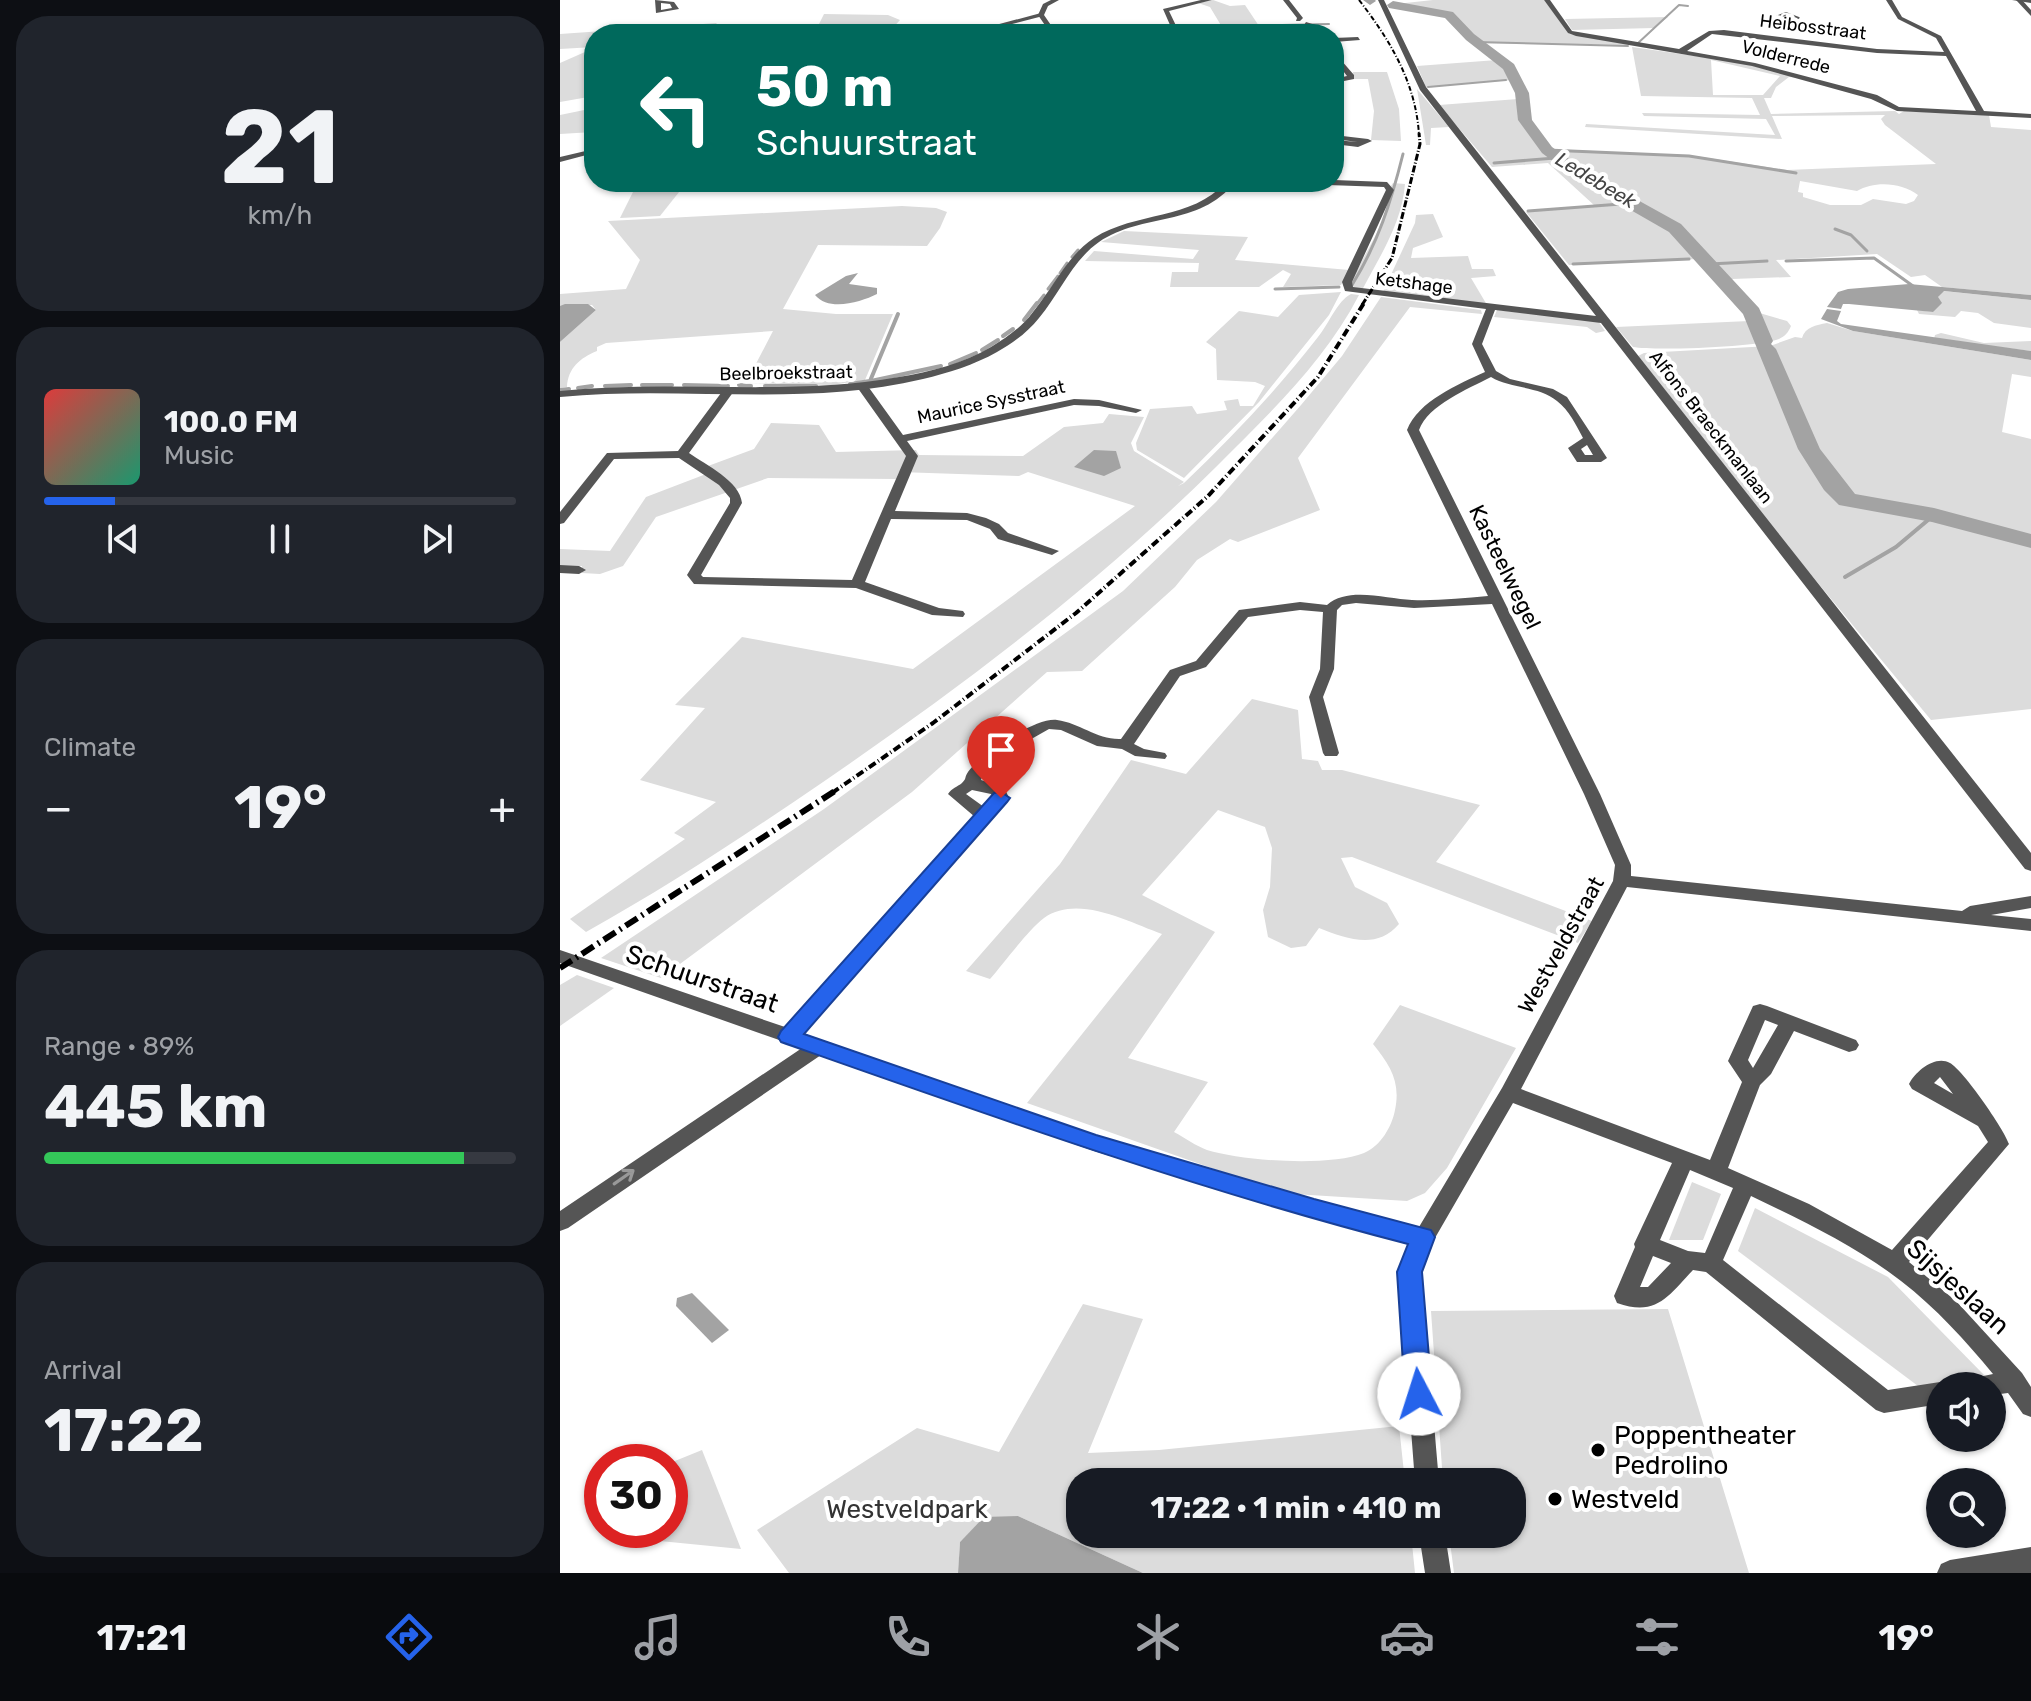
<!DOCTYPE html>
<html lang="en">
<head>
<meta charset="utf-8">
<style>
  :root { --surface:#171b24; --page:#20242c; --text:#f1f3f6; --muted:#9ea1a6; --line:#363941; --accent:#2563eb }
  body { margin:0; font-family:Rubik,sans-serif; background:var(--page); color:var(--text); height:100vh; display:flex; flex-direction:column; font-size:30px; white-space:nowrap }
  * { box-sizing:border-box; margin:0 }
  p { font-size:26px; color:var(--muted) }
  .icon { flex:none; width:44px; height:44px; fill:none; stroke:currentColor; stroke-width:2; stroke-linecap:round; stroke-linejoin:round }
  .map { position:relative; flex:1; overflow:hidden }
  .side { display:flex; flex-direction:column; gap:16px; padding:16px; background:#0d0f14; width:560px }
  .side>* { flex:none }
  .top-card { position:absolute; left:24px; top:24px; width:760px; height:168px; border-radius:32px; box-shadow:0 2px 6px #0004; background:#00695c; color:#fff; overflow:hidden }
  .buttons { position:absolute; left:1366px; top:1372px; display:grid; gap:16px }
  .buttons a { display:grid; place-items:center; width:80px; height:80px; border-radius:50%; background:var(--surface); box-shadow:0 2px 6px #0004; font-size:40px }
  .speed { position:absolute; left:24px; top:1444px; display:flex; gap:16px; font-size:40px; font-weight:700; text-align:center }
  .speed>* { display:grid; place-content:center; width:104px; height:104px; border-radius:50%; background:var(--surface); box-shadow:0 2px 6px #0004; line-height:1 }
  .speed .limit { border:12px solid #d22; background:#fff; color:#111 }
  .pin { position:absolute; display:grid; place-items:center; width:68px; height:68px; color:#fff; margin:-82px -34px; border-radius:50% 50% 50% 0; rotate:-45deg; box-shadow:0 0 8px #0007 }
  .pin .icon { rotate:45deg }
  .me { position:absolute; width:88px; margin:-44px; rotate:355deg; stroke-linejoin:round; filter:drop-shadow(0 0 6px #0008) }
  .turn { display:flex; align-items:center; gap:28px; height:168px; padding:0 40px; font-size:36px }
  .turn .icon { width:104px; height:104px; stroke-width:2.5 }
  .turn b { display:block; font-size:56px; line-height:68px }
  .big { font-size:60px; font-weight:700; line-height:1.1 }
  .side .widget { flex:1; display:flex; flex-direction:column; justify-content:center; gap:12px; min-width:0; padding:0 28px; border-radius:32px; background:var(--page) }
  .side .dial { align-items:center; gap:0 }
  .dial b { font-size:104px; line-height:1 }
  .song { display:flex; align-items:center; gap:24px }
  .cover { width:96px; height:96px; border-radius:12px; background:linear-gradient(135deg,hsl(0 70% 55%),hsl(160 70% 35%)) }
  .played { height:8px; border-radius:4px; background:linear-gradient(90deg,var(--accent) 15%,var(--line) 15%) }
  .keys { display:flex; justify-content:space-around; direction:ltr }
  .heat { display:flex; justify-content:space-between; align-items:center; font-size:44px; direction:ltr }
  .charge { height:12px; border-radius:6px; background:linear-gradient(90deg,#34c759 89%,var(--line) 0) }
  .trip { position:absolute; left:506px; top:1468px; width:460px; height:80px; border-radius:32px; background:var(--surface); box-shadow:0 2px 6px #0004; font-weight:700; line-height:80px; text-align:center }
  .dock { display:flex; height:128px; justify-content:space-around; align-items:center; background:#090b0e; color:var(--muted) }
  .dock .icon { width:56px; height:56px }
  .dock .on { color:var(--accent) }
  .dock b { font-size:36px; color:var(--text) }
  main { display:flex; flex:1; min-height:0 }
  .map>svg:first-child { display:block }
</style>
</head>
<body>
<main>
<section class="side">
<div class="widget dial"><b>21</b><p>km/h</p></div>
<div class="widget">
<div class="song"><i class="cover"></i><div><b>100.0 FM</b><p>Music</p></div></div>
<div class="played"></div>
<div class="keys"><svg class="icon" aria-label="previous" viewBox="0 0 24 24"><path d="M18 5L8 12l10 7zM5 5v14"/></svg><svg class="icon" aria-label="pause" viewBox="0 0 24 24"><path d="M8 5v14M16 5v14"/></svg><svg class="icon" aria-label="next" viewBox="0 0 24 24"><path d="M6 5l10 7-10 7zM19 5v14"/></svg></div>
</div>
<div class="widget"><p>Climate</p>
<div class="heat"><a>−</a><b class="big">19°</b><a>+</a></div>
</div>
<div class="widget"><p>Range · 89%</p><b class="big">445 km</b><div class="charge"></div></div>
<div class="widget"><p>Arrival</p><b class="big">17:22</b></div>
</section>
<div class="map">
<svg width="1471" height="1573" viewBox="0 0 1471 1573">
  <rect width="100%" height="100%" fill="#fff"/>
  <!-- green -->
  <g fill="#dcdcdc" fill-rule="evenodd">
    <path d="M653 0 670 6 685 5 699 26 662 27 650 7 638 3Z"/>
    <path d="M873 0H984L1010 34 1071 45 914 43 888 17 827 5Z"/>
    <path d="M264 14 328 15 340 20 328 33 248 34 259 24Z"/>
    <path d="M1108 17 1094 28 1012 30 1005 19Z"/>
    <path d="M157 23 147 34H34V47L0 49V34Z"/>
    <path d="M1072 47 1177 62 1242 78 1229 77 1216 87 1211 98H1204L1211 114 1335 111 1339 114 1344 111 1429 115 1431 127 1471 130V295L1382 287 1365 275 1351 277 1317 254 1216 260 1231 277 1172 279 1196 312 1227 321 1231 326C1228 333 1225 336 1219 339 1201 347 1095 351 1073 347L1056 327 1189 321C1183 298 1155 274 1137 259L1009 265 966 212 1035 206 988 163 932 167 879 105 958 99C963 175 1093 198 1137 255L1146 254C1103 206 1039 192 992 149L1135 156 1227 170 1376 164 1325 125 1321 119 1325 115 1212 116 1222 139 1025 127 1026 124 1215 135 1206 119 1084 116 1082 113 1200 115 1192 98 1081 96ZM1151 60 1220 76 1203 95H1153ZM1240 181 1297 191C1314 181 1341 182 1358 195L1354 201 1346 204 1313 199 1301 205H1270L1243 197V193L1238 192Z"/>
    <path d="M34 48V96L0 102V63Z"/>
    <path d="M937 60 950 72 952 80 866 87 857 66Z"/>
    <path d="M793 72H827L839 109 841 141 811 140 814 111 808 79H794Z"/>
    <path d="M857 89 889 127 871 128 870 145H866Z"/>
    <path d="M34 108 33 132 0 134V115Z"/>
    <path d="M78 182H127L100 216 60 218Z"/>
    <path d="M833 183 845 184C842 223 820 256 802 290L789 285 819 229 833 190 831 186Z"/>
    <path d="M342 206 376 208 387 212 380 228 367 246 258 245 223 309 276 314H333L305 380 271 385 186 383 213 331 46 343 37 347V351C20 358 8 368 7 387L0 388V342L36 310 32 305 0 306V294L66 289 80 260 48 221Z"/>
    <path d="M873 214 883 237 853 248 851 258 908 256 912 269H933L936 276 911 278 927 305 822 294 855 223 856 215Z"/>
    <path d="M564 231 688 237 675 260 789 270 781 285 723 287 731 274 723 270 699 287H610L612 272H638L639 263 525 261 534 251 633 259 639 250 541 242Z"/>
    <path d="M1383 291 1471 300V328L1434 323 1418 313 1401 311 1395 317 1359 314 1357 310 1373 312 1378 297Z"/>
    <path d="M781 292 769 315 699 402 624 478 577 450 576 443 590 409 632 406 637 414 667 410 664 401 678 399 680 406H693L705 386 695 382 657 380 656 349 646 342 679 311 718 317 739 295Z"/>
    <path d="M791 294 799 295C765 361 709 414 657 466 538 584 404 685 266 780 188 833 109 886 26 932L10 919 125 839 114 833 156 802 80 780 145 708 115 705 182 637 353 669 575 506 468 472 459 476 339 472 336 479 208 478 96 517 63 566 40 574 22 573V566H0V549L50 551 86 497 154 471 148 466 194 449 211 423 259 425 276 452 356 450 359 455 463 456 504 427 543 423 549 414 584 417 571 443 574 451 624 482 618 486 624 483C672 437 717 390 758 337 769 324 777 301 791 294Z"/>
    <path d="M821 297 921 310 922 314 850 307 738 458 760 510 678 542 670 539 637 560 615 587 522 671 487 672 352 792 101 978 41 958 264 809 563 591 656 502 741 405 782 356Z"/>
    <path d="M937 310 1038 321 1045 331 1036 333 1027 327 934 317Z"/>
    <path d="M1267 323 1293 331 1471 360V377L1452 374 1442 432 1471 439V709L1371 720 1234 554 1078 356 1084 353 1210 346 1235 337 1242 338C1245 327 1256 325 1267 323Z"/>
    <path d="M1381 333 1424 343 1471 341V351L1374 339 1375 335Z"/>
    <path d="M692 699 738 710 742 759 758 761 762 770H782L920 805 876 862 1032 921 1018 943 792 857 781 858 795 887 827 903 839 924C817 950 787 939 759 928L746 946 731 948 708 937 703 910 710 887 712 848 705 827 658 810 582 895 655 932 568 1058 648 1082 614 1132C625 1138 636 1146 647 1150 683 1161 769 1167 804 1153 821 1146 832 1126 835 1110 841 1082 830 1065 813 1044L840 1005 956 1048 887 1168 865 1193 847 1201 734 1194 657 1170 467 1103 602 934C568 922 518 894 484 918 468 930 444 963 430 979L406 971 500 864 571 760 626 774Z"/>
    <path d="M17 975 54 988 0 1026V985Z"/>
    <path d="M1132 1182 1161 1194 1143 1240H1109Z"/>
    <path d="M1195 1208 1328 1277 1425 1376 1358 1386 1178 1251Z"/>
    <path d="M523 1304 583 1319 528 1453 599 1450 839 1426 845 1482H520V1534H851L855 1573H583L458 1516 417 1525 400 1542 398 1573H229L197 1530 357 1428 439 1452Z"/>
    <path d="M1108 1309 1189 1573H894L889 1534H952V1482H883L871 1311Z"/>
    <path d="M142 1450 181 1549 100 1541 81 1530H110V1463Z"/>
  </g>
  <!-- water -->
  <g fill="#a3a3a3">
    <path d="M298 273 289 284 317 288V294C301 302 269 312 255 295L286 276Z"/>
    <path d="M1349 284 1471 295V300L1384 291 1378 297 1382 303 1373 312 1289 304H1283L1281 309 1267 307 1278 292 1288 289Z"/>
    <path d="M5 304H28L36 310 0 342V306Z"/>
    <path d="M1267 309 1281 311 1277 321 1281 324 1471 351V360L1293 331 1261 319Z"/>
    <path d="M534 450 556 451 561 468 544 476 514 467Z"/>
    <path d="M132 1293 169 1330 152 1343 116 1306 117 1298Z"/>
    <path d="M458 1516 583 1573H398L400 1542 424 1517Z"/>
  </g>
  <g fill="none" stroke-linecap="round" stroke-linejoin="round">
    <!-- stream-far2 -->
    <g stroke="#a3a3a3" stroke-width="2">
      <path d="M722 25 769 24"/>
      <path d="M916 42 1068 46"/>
      <path d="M1077 44 1119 5 1128 6"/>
      <path d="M952 80 956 79"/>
      <path d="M868 87 946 80"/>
    </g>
    <!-- stream-far1 -->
    <g stroke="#a3a3a3" stroke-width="3">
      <path d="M987 150 1129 156 1236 173"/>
      <path d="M934 163 995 158"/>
      <path d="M968 211 1061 204"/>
      <path d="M1275 229 1291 235 1307 251"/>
      <path d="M512 257 518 250"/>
      <path d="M1226 261 1314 258 1353 286"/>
      <path d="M1013 264 1129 259"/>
      <path d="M1150 264 1207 261"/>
      <path d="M500 273 507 263"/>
      <path d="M792 285C818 243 831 202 843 154"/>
      <path d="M488 289 498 276"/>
      <path d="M715 289 779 287"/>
      <path d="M476 305 484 295"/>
    </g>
    <!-- stream -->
    <g stroke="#a3a3a3" stroke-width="4">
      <path d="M464 320 477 303"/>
      <path d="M443 336 453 329"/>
      <path d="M422 350 438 340"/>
      <path d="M390 364 416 353"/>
      <path d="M311 381 381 366"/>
      <path d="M290 384 310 381 338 314"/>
      <path d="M82 385H112"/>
      <path d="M124 385 168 386"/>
      <path d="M179 385 191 386"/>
      <path d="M45 386 71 385"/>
      <path d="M205 386H256"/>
      <path d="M18 388 32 386"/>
      <path d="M0 390 9 389"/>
      <path d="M1285 577 1336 547 1374 515"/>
    </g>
    <!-- river -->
    <g fill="#a3a3a3" fill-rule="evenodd">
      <path d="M803 0H815L816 1 810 5Z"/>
      <path d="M833 1 893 12 914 34 954 64 969 93 972 120 992 147 1027 172 1121 224 1199 308 1213 341 1211 344 1216 349 1260 449 1295 494 1374 508 1471 534V548L1372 522 1279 505 1264 490 1238 449 1183 314 1109 232 1015 178 982 153 958 120 955 93 943 69 906 40 885 18 829 8 827 5Z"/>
    </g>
    <!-- minor -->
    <g fill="#555" fill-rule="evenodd">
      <path d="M95 0 114 2 119 9 96 13ZM101 3 110 4 112 8 101 10Z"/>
      <path d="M641 0H652L609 11 620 34H614L603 9Z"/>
      <path d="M723 0H729L743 18 740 21H736L737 18Z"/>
      <path d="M818 0H824L866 87 1471 853V871L1465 869 1041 323 935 310 922 344 936 371 950 379 993 389 1007 397 1047 458 1041 462H1017L1008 448 1023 438C1016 425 1009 410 997 401 980 386 951 389 931 377 908 389 868 405 859 430L1040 794 1071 865V876L1402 911 1410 906 1471 896V908L1431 915 1471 919V931L1067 887 961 1089 1150 1160 1182 1082 1168 1061 1193 1006 1200 1004 1207 1006 1296 1040 1299 1045 1296 1050 1289 1052 1234 1031 1211 1074 1200 1085 1168 1168 1249 1204 1332 1250 1428 1142 1418 1126 1352 1089 1349 1084C1356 1071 1375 1055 1390 1063 1403 1070 1444 1129 1449 1144L1349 1262 1397 1302 1462 1373 1471 1387V1417L1463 1414 1448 1393 1432 1395V1386H1410L1414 1378 1433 1374C1405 1340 1376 1308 1341 1281 1296 1246 1243 1221 1191 1196L1163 1260 1328 1390 1380 1382 1388 1385 1380 1386V1404L1324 1413 1316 1410 1146 1272 1133 1270C1108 1296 1097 1317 1057 1303L1054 1296 1075 1247 1074 1244 1112 1163 953 1103 864 1257 861 1272 879 1482H855L839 1272 850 1243 754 1218 534 1151 261 1055 8 1228 0 1231V1211L242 1048 0 963V950L225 1027 415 817 388 794C392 788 397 787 402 783 407 778 404 778 408 772 420 755 475 717 497 720 520 723 537 740 561 739L610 670 636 661 679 610 740 602 767 605C788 586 827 599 852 600 877 601 903 598 928 596L847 430C858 401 899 384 925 372L912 344 926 309 785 291 782 282 826 190 824 187 768 185 764 182H774V180L827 182 834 190 792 282 793 287 1036 316 860 90ZM1027 445 1033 455H1025L1021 449ZM796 603 854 608 932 604 1024 794 1055 865 1053 881 942 1088 859 1227 754 1200 536 1135 242 1033 447 802 449 798 444 787 421 780 422 777 459 746 489 729 501 730 537 746 562 749 575 756 605 759 607 756 605 753 584 749 574 744 620 676 646 667 688 617 740 610 763 612 760 669 749 697 763 753 765 756H777L779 753 763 697 774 669 777 610 782 605ZM412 790 431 794 433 797 424 807 406 794ZM1205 1020 1218 1025 1193 1068 1188 1060ZM1380 1077 1393 1094 1374 1083ZM1130 1170 1173 1188 1145 1253 1128 1251 1100 1240ZM1093 1256 1111 1263 1088 1287H1080Z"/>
      <path d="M984 0H990L1012 31 1119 49 1149 31 1164 30 1317 49 1384 52 1376 38 1338 19 1326 0H1332L1342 17 1381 36 1424 111 1471 114V118L1337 111 1311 99 1192 66 1016 36 1008 33ZM1152 34 1317 53 1386 56 1416 111 1339 107 1317 95 1195 63 1127 51Z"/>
      <path d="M1456 0H1462L1471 10V16Z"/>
      <path d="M1226 12 1239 17 1240 18 1237 20 1213 17Z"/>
      <path d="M481 13 483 16 413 34H402Z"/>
      <path d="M746 22 762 27 770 34H763L758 29 744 25Z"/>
      <path d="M691 27 699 34H692L688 29Z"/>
      <path d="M798 37 800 40 774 42V38Z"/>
      <path d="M774 52 794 75V79L774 83V79L787 76 774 59Z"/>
      <path d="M774 135 808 139 812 141 798 147 774 144V140L798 142 774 139Z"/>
      <path d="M34 149V153L0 162V157Z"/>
      <path d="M299 385H307L343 435 514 399 539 400 582 410 576 413 539 406 514 405 347 441 358 456 335 511 407 513 426 518 439 524 448 533 499 551 492 555 438 539 430 529 407 520 331 519 305 582 379 608 403 611 405 614 403 617 372 615 296 588 134 584 127 575 170 503V498L159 485 119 458 54 459 4 523 0 524V512L47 453 118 451 164 389 168 388 174 391 129 453C146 465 180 481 182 503L141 575 143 577 292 580 346 456 297 387Z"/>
      <path d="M0 565 19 566 26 570 19 574 0 573Z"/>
      <path d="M859 1534H885L891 1573H865Z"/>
      <path d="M1471 1547V1573H1377L1381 1564 1390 1560Z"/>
    </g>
    <!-- tertiary -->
    <g fill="#555" fill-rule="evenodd">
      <path d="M491 0H499L488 6 484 15 497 34H491L478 15 483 4Z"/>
      <path d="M1452 0H1471V3Z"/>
      <path d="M666 182H675C638 228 583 212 539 242 512 261 500 293 479 318 468 332 453 343 437 352 414 365 388 373 363 379 244 408 121 385 0 397V391C113 379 227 397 339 377 370 372 404 363 431 347 447 337 462 327 473 312 493 288 507 256 534 238 576 211 631 221 666 182Z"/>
    </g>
    <!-- rail-far3 -->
    <path stroke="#000" stroke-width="2" stroke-dasharray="5 2 1 2" stroke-linecap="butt" d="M799 0C830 40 856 83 859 135"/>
    <!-- rail-far2 -->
    <path stroke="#000" stroke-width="3" stroke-dasharray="7 2 1 2" stroke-linecap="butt" d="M802 305 832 258 860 144 859 133"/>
    <!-- rail-far1 -->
    <path stroke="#000" stroke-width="4" stroke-dasharray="8 3 1 3" stroke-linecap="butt" d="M272 793 373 723 516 613 648 496 758 377 804 303"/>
    <!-- rail -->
    <path stroke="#000" stroke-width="6" stroke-dasharray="14 5 2 5" stroke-linecap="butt" d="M0 968 275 791"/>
  </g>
  <!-- one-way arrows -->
  <defs><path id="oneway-shaft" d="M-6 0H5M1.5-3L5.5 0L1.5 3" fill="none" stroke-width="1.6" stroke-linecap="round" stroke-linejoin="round" transform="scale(2)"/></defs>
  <use stroke="#999" href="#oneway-shaft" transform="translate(64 1177) rotate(-35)"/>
  <!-- route -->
  <path fill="#2563eb" stroke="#184099" stroke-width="2" d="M441 792 450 798 447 802 244 1034 536 1135 754 1199 871 1230 875 1237 862 1272 872 1394 868 1403 859 1406 849 1403 845 1394 837 1272 848 1244C635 1189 428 1115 221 1042L218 1037 221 1031 434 793Z"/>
  <!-- markers -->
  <g fill="#000" stroke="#fff" stroke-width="3">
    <circle cx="1038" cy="1450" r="8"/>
    <circle cx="995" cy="1499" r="8"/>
  </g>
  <g text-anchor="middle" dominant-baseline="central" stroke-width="8" stroke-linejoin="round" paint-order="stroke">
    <!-- far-street labels -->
    <g font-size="18" fill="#000" stroke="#fff">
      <text transform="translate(1253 27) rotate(7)">Heibosstraat</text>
      <text transform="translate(1226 57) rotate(14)">Volderrede</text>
      <text transform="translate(854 283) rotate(7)">Ketshage</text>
      <text transform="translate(226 373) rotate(-1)">Beelbroekstraat</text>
      <text transform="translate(431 402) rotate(-12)">Maurice Sysstraat</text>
      <text transform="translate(1151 427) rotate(52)">Alfons Braeckmanlaan</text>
    </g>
    <!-- far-water labels -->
    <g font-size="20" font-style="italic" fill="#444" stroke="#fff">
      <text transform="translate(1036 180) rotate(31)">Ledebeek</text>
    </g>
    <!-- street labels -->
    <g font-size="22" fill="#000" stroke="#fff">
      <text transform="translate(945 567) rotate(64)">Kasteelwegel</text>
      <text transform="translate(1001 945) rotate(-61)">Westveldstraat</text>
    </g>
    <!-- near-street labels -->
    <g font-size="26" fill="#000" stroke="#fff">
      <text transform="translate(142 979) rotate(19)">Schuurstraat</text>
      <text transform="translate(1398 1287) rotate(42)">Sijsjeslaan</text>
    </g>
    <!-- near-poi labels -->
    <g font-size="26" fill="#000" stroke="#fff" text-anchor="start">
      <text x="1054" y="1435">Poppentheater<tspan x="1054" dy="30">Pedrolino</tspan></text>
      <text x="1011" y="1499">Westveld</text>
    </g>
    <!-- near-park labels -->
    <g font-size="26" fill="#333" stroke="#fff">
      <text x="347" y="1509">Westveldpark</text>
    </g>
  </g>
</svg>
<div class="buttons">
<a><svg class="icon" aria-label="sound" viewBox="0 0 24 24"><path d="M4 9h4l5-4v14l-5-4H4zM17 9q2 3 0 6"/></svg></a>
<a><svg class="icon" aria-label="search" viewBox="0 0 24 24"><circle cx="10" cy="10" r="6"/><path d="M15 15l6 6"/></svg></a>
</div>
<div class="speed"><div class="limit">30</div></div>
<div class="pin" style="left:441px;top:798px;background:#d93025"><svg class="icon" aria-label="arrive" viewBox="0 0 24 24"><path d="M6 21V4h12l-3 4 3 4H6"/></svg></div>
<svg class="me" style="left:859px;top:1394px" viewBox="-20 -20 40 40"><circle r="19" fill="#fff"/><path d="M0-13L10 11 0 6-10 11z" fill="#2563eb"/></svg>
<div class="trip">17:22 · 1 min · 410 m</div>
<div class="top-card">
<div class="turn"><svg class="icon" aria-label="left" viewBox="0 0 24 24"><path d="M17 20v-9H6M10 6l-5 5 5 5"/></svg><div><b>50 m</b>Schuurstraat</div></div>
</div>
</div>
</main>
<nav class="dock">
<b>17:21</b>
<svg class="icon on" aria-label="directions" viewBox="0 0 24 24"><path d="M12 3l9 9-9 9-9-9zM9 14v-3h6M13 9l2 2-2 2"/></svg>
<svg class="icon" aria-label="music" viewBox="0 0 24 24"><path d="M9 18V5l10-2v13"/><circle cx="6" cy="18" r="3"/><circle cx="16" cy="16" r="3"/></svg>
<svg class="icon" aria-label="phone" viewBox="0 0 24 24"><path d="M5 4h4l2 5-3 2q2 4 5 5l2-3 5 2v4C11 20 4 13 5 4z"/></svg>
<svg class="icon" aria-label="climate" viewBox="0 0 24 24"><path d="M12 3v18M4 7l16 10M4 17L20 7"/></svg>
<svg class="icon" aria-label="car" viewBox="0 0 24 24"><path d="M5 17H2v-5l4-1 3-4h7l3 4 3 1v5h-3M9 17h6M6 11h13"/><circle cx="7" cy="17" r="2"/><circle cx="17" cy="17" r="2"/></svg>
<svg class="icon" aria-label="filters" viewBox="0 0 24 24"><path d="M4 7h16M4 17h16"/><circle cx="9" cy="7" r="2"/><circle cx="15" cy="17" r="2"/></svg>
<b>19°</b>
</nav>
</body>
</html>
